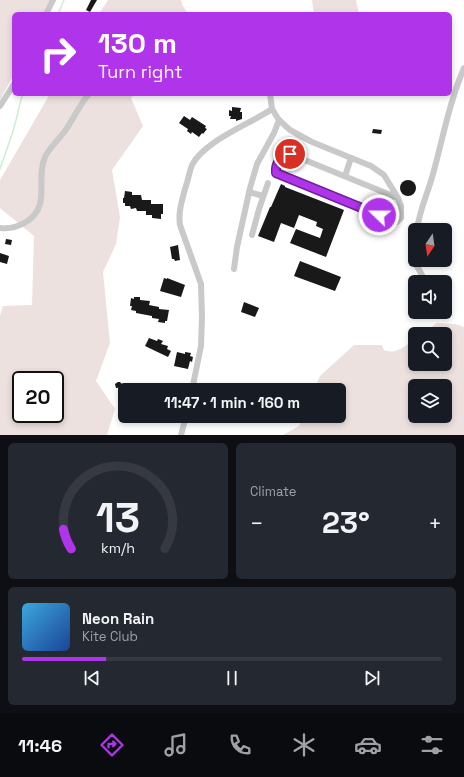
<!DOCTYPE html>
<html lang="en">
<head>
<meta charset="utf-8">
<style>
  :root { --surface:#171b24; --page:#242831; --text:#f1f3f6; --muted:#9ea1a6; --line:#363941; --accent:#b034ea }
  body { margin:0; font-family:"Space Grotesk",sans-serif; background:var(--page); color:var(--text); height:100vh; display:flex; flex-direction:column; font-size:15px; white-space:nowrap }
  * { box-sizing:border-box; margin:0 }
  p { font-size:13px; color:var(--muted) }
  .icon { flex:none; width:22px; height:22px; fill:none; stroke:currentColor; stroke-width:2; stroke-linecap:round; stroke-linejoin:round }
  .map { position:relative; height:435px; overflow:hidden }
  .details { display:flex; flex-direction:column; gap:8px; padding:8px; background:#0d0f14; flex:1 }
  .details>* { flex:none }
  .banner { position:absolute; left:12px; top:12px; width:440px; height:84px; border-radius:6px; box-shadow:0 2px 6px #0003; background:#b034ea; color:#fff; overflow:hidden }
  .needle { width:26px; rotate:193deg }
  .controls { position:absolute; left:408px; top:223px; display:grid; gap:8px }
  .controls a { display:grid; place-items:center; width:44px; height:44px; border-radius:6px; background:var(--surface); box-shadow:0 2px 6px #0003; font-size:20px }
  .speed { position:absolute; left:12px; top:371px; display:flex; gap:8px; font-size:20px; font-weight:700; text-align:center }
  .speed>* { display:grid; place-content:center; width:52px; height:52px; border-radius:50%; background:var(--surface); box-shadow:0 2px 6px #0003; line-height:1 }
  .speed .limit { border:2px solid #111; border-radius:6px; background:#fff; color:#111 }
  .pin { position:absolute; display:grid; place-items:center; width:34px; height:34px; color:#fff; margin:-17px; border:2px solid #fff; border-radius:50%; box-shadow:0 1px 4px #0007 }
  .me { position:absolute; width:44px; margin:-22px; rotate:292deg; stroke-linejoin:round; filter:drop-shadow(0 0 3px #0008) }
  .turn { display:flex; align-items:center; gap:14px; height:84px; padding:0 20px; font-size:18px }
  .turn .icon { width:52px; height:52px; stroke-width:2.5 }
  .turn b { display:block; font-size:28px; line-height:34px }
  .big { font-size:30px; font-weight:800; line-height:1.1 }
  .details .tile { flex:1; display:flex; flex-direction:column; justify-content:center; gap:6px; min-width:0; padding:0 14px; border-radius:6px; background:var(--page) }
  .details .dial { align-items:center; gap:0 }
  .dial svg { height:104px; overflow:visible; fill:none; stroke:var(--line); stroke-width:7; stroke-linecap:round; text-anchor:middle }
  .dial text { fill:var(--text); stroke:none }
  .song { display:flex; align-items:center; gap:12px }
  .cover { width:48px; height:48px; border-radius:6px; background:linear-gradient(135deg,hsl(200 70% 55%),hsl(220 70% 35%)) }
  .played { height:4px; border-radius:2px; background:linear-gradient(90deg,var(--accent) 20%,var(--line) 20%) }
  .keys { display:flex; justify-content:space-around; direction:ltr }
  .heat { display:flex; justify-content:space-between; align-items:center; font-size:22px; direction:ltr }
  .details .tiles { flex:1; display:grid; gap:8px; grid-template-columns:1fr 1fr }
  .tile:last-child { grid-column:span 2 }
  .trip { position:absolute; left:118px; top:383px; width:228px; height:40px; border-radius:6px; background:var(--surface); box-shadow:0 2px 6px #0003; font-weight:800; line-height:40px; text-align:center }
  .tabs { display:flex; height:64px; justify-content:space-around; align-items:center; background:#090b0e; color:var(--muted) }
  .tabs .icon { width:28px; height:28px }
  .tabs .current { color:var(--accent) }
  .tabs b { font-size:18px; color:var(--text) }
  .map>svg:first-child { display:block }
</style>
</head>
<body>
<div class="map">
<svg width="464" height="435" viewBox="0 0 464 435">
  <rect width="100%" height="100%" fill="#fff"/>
  <!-- green -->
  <g fill="#ece1de" fill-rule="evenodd">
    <path d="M0 0H50L43 14H14V74L0 100Z"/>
    <path d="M108 0H181L183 6 188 14H99Z"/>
    <path d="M312 0H356L359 14H314Z"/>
    <path d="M50 94H135L131 98 143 126 112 170 120 217 116 244 103 272 110 343 96 381 115 409 107 435H0V316L3 306 32 305 34 236 0 208V180ZM21 380H55V414H21Z"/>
    <path d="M437 323 455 324 464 327V435H283L299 426 303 416H339V390H314L320 376 354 345H382L384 350C396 355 405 346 415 339V364H445V334H422ZM415 386H445V416H415Z"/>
  </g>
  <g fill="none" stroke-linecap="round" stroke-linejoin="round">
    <!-- stream -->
    <g stroke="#cdeed2" stroke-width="1.5">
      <path d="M58 14 64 0"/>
      <path d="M0 169C5 154 11 139 15 124 18 114 19 104 23 94"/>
    </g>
  </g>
  <!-- building -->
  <g fill="#191919">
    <path d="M91 0H97L90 12 86 10Z"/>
    <path d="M232 107 241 108 240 112H242V119L236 121V119H230L231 116H229V110L232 111Z"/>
    <path d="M184 116 190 120 192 117 206 126 205 128 207 129 203 134 202 133 199 137 192 132 191 134 187 131 188 129 179 123Z"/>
    <path d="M373 129 382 130 381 134 372 133Z"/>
    <circle cx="408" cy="188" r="8"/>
    <path d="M281 184 285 186V187L344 210 326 257 290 243 296 229 320 238 323 229 316 226 317 222 299 215 294 228 281 223 274 242 258 236 270 207H271Z"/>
    <path d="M125 191 132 192V195H141L142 200H151V204H163V214H161V219L152 218V215H146V211H137L136 208 131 209 130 206H125V203H123V198H124Z"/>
    <path d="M6 239 12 240 11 245 5 244Z"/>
    <path d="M178 245 180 260 175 261 174 259H172L170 247Z"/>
    <path d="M0 253 9 256 7 264 0 262Z"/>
    <path d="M300 261 341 277 335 291 294 276Z"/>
    <path d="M164 278 167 279V278L185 285 181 297 160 291Z"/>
    <path d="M134 297H140V300L150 301 149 305 159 307V309L169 310 167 321H165V323L158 322 159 319 152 318V316L136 313V311L131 310 132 306H130L131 298 134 299Z"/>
    <path d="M244 302 259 308 255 317 241 312Z"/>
    <path d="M149 338 157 341 158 339 163 341 161 344 168 346 167 349 171 351 168 357 145 346Z"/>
    <path d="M177 352 185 354V352L191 353 190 356 193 357 192 362 190 361 188 369 174 366Z"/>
    <path d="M118 382H120L124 387 116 388 115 384Z"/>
    <path d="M132 416H140L139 421 136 423 133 422 131 419Z"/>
  </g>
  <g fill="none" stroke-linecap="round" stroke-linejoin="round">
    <!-- minor -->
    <g stroke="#c9c9c9" stroke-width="6">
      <path d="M46 14 53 0"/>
      <path d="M270 94 272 109 279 120 290 130 312 142 371 166 384 175 398 198 401 206V218L397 222 393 221 276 173C275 164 281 154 290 154L398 198"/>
      <path d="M0 106 14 84"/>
      <path d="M345 176 351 158"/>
      <path d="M249 192 263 196"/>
      <path d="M0 228C9 229 18 227 26 222 52 206 35 179 45 157 50 146 61 138 67 128 75 116 80 104 89 94"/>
      <path d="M417 230C419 211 428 193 433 174 443 138 449 103 464 68"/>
      <path d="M252 235 259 209 268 183"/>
      <path d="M415 240 414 261 422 275"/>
      <path d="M234 269 237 247 250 188 257 164 274 133 279 120"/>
      <path d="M192 390 201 346 202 317 201 284 180 225C178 212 182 201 185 189 188 181 189 173 192 165 204 141 250 124 272 109"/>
      <path d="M181 435 186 416"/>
    </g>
  </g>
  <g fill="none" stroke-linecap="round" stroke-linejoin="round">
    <defs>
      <path id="route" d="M290 154C281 154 275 164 276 173L379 215"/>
    </defs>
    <!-- route casing -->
    <use href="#route" stroke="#722298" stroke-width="10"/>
    <!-- route -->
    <use href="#route" stroke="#b034ea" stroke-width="7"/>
  </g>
</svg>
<div class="controls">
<a><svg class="needle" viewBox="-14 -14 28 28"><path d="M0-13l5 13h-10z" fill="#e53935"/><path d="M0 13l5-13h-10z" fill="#9ea1a6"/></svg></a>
<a><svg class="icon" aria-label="sound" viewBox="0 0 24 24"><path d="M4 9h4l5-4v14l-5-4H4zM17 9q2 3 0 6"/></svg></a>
<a><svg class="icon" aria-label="search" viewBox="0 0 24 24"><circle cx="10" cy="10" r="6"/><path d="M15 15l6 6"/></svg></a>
<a><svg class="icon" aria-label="layers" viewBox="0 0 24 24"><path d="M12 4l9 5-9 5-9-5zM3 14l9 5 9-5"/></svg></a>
</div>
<div class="speed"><div class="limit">20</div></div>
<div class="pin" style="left:290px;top:154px;background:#d93025"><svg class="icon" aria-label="arrive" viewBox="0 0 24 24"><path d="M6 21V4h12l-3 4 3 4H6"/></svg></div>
<svg class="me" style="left:379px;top:215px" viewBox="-20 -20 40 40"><circle r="17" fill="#b034ea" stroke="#fff" stroke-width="3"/><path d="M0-11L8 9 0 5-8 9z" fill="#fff"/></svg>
<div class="trip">11:47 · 1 min · 160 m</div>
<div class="banner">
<div class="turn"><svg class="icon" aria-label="right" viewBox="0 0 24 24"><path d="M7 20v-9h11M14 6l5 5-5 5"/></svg><div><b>130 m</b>Turn right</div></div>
</div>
</div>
<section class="details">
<div class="tiles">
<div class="tile dial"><svg viewBox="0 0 100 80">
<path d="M14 69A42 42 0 1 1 86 69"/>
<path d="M14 69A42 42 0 0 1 8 54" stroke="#b034ea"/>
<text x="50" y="56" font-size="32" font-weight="700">13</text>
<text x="50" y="72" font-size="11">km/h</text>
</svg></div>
<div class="tile"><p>Climate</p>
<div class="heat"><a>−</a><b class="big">23°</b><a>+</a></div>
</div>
<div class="tile">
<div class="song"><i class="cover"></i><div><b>Neon Rain</b><p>Kite Club</p></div></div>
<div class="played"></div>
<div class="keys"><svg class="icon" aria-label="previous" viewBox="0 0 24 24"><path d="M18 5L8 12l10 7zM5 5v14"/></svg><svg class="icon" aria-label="pause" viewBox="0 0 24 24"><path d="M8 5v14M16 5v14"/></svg><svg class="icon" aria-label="next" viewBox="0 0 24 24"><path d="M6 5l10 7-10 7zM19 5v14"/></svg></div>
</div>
</div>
</section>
<nav class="tabs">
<b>11:46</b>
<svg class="icon current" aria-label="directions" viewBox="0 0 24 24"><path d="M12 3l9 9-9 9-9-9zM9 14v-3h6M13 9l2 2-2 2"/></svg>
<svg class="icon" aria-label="music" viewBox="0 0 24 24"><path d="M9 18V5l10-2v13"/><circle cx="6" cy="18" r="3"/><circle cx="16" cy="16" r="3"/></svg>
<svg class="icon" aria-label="phone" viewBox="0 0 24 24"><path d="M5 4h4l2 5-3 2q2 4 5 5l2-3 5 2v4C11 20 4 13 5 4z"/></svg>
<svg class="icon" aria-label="climate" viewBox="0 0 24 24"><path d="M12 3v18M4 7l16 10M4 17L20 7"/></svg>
<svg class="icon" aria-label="car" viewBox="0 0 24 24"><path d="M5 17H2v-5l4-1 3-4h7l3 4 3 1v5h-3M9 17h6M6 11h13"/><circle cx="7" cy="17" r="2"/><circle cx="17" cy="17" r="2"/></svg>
<svg class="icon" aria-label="filters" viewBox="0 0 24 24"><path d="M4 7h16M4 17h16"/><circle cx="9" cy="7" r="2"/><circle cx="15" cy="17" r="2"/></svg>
</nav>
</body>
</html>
